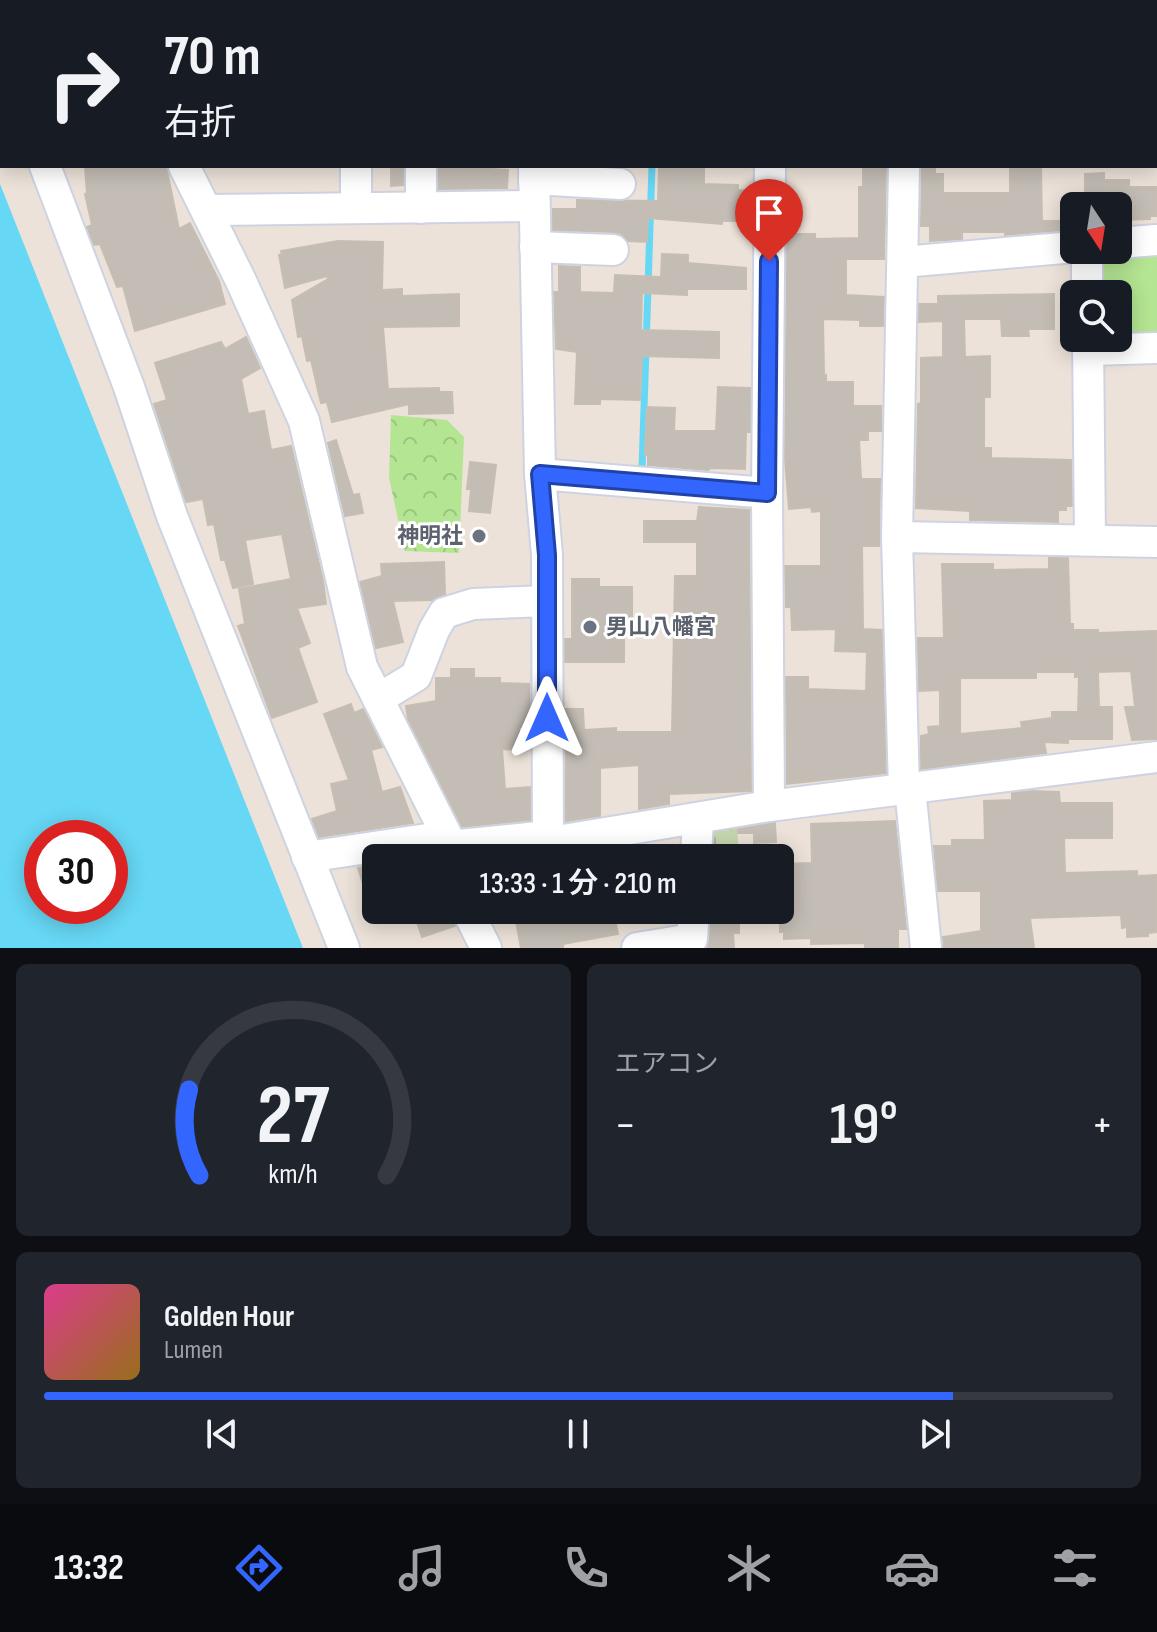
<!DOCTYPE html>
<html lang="ja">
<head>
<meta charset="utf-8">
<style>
  :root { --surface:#171b24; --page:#20242c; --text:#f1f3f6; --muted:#9ea1a6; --line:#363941; --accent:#36f }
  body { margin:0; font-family:"Sofia Sans Condensed","Noto Sans JP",sans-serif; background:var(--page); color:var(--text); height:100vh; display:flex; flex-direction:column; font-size:30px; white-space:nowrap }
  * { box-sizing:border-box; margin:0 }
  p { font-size:26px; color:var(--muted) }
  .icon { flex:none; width:44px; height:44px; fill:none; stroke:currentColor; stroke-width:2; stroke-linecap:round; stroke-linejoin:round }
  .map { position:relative; height:948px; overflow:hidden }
  .drawer { display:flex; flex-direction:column; gap:16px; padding:16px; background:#0d0f14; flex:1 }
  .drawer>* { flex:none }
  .top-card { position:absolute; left:0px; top:0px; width:1158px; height:168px; box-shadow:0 4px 20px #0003; background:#171b24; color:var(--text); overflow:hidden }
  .needle { width:52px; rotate:168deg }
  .tools { position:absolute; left:1060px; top:192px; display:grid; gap:16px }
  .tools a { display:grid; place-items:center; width:72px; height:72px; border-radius:12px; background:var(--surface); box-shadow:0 4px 20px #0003; font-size:40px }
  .speed { position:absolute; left:24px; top:820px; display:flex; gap:16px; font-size:40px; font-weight:700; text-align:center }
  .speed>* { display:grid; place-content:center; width:104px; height:104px; border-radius:50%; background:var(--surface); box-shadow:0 4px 20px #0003; line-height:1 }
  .speed .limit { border:12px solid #d22; background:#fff; color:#111 }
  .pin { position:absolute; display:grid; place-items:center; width:68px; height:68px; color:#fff; margin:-82px -34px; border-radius:50% 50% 50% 0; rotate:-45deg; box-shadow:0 0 8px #0007 }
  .pin .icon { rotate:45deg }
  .me { position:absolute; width:88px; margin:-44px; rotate:0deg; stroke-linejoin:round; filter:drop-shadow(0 0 6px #0008) }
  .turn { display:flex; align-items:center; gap:28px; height:168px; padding:0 32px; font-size:36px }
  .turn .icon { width:104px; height:104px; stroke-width:2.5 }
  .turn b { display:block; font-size:56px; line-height:68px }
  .big { font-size:60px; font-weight:600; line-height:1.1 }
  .drawer .card { flex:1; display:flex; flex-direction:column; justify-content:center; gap:12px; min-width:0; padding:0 28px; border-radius:12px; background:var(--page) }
  .drawer .dial { align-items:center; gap:0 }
  .dial svg { height:208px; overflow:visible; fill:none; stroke:var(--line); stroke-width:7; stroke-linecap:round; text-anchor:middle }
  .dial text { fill:var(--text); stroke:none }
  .song { display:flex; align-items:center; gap:24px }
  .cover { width:96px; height:96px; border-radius:12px; background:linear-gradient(135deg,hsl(330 70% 55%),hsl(40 70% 35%)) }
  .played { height:8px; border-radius:4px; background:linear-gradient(90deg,var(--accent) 85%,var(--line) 85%) }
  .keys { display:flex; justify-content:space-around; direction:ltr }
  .heat { display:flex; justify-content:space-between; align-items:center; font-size:44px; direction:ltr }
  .drawer .tiles { flex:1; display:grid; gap:16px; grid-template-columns:1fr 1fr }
  .card:last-child { grid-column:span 2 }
  .trip { position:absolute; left:362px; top:844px; width:432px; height:80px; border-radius:12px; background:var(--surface); box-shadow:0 4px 20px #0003; font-weight:600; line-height:80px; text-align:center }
  .tab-bar { display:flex; height:128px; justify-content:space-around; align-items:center; background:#090b0e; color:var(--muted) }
  .tab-bar .icon { width:56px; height:56px }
  .tab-bar .current { color:var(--accent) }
  .tab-bar b { font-size:36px; color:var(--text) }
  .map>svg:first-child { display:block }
</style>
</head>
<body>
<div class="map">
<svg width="1157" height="948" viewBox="0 0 1157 948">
  <defs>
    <pattern id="forest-crowns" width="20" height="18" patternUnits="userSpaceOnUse" patternTransform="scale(2)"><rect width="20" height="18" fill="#b4e592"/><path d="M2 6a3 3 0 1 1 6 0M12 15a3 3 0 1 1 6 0" fill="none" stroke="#9bc47e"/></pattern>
    <pattern id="cemetery-stones" width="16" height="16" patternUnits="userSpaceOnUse" patternTransform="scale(2)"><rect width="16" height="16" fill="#c5d6af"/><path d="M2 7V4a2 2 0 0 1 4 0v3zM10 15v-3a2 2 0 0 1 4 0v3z" fill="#a9b897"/></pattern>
  </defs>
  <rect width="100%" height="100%" fill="#ece2d9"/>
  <!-- forest -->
  <path fill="url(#forest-crowns)" d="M391 415 447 420 464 437 459 553 405 551 389 478Z"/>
  <!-- cemetery -->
  <path fill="url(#cemetery-stones)" d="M737 826 739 858H708L709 830Z"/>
  <!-- park -->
  <path fill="#b4e592" d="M1157 252V340L1118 338V294H1097V263L1104 257Z"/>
  <!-- water -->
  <path fill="#66d7f4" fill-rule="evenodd" d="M0 184 303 948H0ZM42 838H110V906H42Z"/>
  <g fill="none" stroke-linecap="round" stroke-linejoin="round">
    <!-- stream -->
    <g stroke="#66d7f4" stroke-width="7">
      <path d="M657 2V0"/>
      <path d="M642 469 652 166"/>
    </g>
  </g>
  <!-- building -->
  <g fill="#c3bdb5" stroke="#c7beb3" stroke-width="2" fill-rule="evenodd">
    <path d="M85 166H166L179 229 190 223 219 281 225 304 135 331 123 286 117 287 100 244 94 245 87 227 92 225 85 194 87 193Z"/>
    <path d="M391 166H403V185L391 186Z"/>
    <path d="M439 166 508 170 507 188 439 189Z"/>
    <path d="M659 166H704V184L738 185V190L752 191V221H722V224L648 218 647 242 628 241 622 234 614 232 553 230V209H577V200L658 201Z"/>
    <path d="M863 166H886L884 259H846V295L884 297 883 326H860V320L823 319 824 375H826V382H853V406H881V431H868V440H859L861 479H880L879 546H862L863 629 882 630 886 773 787 784 786 677H808V689L866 691 867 652 835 651 836 629 792 630 791 607H786L785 566H821V511L812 512 811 507 789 509 785 459 787 234H815V239L859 238V187H863Z"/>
    <path d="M922 166H935V174H943V193H1010V169H1041L1042 221H1064V230L1005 235V232H962V239L930 241V226H921Z"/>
    <path d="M1104 173V180H1129V187H1157V216H1150V219L1118 220V206H1085V174Z"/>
    <path d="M338 241 383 242 382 290 402 289V296L459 294V326L383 327 388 389 439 388V392H452L453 413 409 414V404L332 422 327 402 321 403 311 360 307 361 302 336 298 337 292 300 328 279 327 276 285 288 279 255 282 254 281 251Z"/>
    <path d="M662 254 688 255V263L746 268V289H687V295L642 293 641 330 719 332V358L642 356 640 400 600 399V404H575L577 352 556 349 554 292H559V266L580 267V292L614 293 615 275 661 277Z"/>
    <path d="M1054 294V329H1028L1029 336H1002L1001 319H964L965 357 990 356V397H984V448H991V458L1071 460 1072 506H1066V510H1058V522L970 520V511L916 508 918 404 921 403V358L943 357V321L919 322V304H938V296Z"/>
    <path d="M246 337 260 368 241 379 248 414 264 411 271 450 291 446 323 581 326 604 297 608 310 643 298 648 317 702 272 718 238 626 245 624 239 589 291 579 282 534 245 540 253 584 233 588 225 560H221L214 524 208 525 203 499 186 502 154 404 167 400 155 363 221 342 225 349Z"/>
    <path d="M718 387 750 388V432H746L745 469 711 468 708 470 648 465V455H645L647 407 675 408 674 431H716Z"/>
    <path d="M336 440 353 495 359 494 363 513 345 516 328 443Z"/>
    <path d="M470 462 496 465 490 513 469 511 471 489H467Z"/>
    <path d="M699 507 749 510 751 791 669 794V804L639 809V765L600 768V816L566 821V709H583L584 730 616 728V732H672L675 576H697V542H644V521H697Z"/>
    <path d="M1049 558H1068L1070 624H1073V630H1098V633L1157 631V739L1132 740 1125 707H1135L1131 671 1098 672 1099 707H1112V739H1068V743L1044 742 1046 753 921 769V736L929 734 928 727 940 726V690L919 691 918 638H944L942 564H993V570L1049 569ZM1036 672H1075V677H1079L1078 712H1052V718L1021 722 1022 728 960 734V678H1036Z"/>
    <path d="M444 562 445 594 434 600 393 601 403 642 376 648 360 582 382 576 381 564Z"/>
    <path d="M572 579H599V587H632V629H624V662H565V639H572Z"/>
    <path d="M451 669H474V678H500V683L529 684 530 727H519V750L502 749 505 789 530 787V820L462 827 408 719 406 706 436 701V678H451Z"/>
    <path d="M351 704 354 713 363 709 382 747 371 750 382 792 400 787 413 823 319 837 312 819 337 811 331 784 349 780 324 714Z"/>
    <path d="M1033 791 1059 792 1060 803H1112V838H1064L1065 873 1137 871V876L1157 875V932L1148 933V936L1127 937V927L1122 928 1121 915 1030 918 1034 948H944L943 937 981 931V891H938L934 846H952V840H985L984 801 1012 800V793Z"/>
    <path d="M895 821 906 929H898V948H865V943L811 944V938L784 939V932H780V864L812 863 811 824Z"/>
    <path d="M775 823 776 842 754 843V833H738V829Z"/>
    <path d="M376 865V911L372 912 358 868Z"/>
    <path d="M413 910H449L455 926 422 937Z"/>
    <path d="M602 910H613L618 934 563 944V948H521L516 921 557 913 558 918Z"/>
    <path d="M739 914V933H733L734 948H708L712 916Z"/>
  </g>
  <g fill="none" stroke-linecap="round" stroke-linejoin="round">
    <defs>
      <g id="minor">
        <path d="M354 0V2"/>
        <path d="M418 0V2"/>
        <path d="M153 2V0"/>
        <path d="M535 2V0"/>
        <path d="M772 2V0"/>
        <path d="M908 2V0"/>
        <path d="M0 44 2 50"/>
        <path d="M1156 66H1157"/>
        <path d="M45 166 129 387 172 516 344 948"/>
        <path d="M184 166 241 281 304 421 362 667 447 836 452 858"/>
        <path d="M356 166V208"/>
        <path d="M421 166V208"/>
        <path d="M534 166 540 474 547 555 548 836"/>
        <path d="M534 179 620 184"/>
        <path d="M208 210 534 206"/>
        <path d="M1118 243 1157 240"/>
        <path d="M535 247 613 250"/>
        <path d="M1087 250V294"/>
        <path d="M903 262 1074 247"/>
        <path d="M1088 338 1090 540"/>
        <path d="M1088 350 1157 348"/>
        <path d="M540 474 767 493"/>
        <path d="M897 537 1157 542"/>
        <path d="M378 699 416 676 434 630 444 613 473 604 547 601"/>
        <path d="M910 788 926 948"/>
        <path d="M904 789 897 537 904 166"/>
        <path d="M769 806 767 493 770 166"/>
        <path d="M449 846 548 836 563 840 769 806 1157 757"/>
        <path d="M307 857 447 836"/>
        <path d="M696 858 698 818"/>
        <path d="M467 910 486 948"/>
        <path d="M637 948 692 939 694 910"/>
      </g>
    </defs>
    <!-- minor casing -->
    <use href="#minor" stroke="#ced3e2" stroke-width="34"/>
    <!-- minor -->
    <use href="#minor" stroke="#fff" stroke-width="30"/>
  </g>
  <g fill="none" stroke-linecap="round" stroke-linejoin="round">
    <defs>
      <path id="route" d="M547 718V555L540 474 767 493 769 261"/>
    </defs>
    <!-- route casing -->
    <use href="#route" stroke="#2142a6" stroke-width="20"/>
    <!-- route -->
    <use href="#route" stroke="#36f" stroke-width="14"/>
  </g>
  <!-- markers -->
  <g fill="#6b7280" stroke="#fff" stroke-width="3">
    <circle cx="479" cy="536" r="8"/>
    <circle cx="590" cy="627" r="8"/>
  </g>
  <g text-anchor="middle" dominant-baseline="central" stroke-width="6" stroke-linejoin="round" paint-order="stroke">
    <!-- worship labels -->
    <g font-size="22" font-weight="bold" fill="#5b616d" stroke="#fff" text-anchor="end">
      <text x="463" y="536">神明社</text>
      <text x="606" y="627" text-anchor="start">男山八幡宮</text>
    </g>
  </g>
</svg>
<div class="tools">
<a><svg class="needle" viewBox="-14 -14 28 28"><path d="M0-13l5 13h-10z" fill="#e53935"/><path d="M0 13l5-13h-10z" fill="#9ea1a6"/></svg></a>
<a><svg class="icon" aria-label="search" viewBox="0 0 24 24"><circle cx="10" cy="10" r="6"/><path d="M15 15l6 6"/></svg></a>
</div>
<div class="speed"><div class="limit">30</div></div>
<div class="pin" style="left:769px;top:261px;background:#d93025"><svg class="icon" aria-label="arrive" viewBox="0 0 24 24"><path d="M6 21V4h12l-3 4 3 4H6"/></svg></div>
<svg class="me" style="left:547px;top:718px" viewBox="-20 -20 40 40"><path d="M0-17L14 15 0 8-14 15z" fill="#36f" stroke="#fff" stroke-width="4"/></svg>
<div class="trip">13:33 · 1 分 · 210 m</div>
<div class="top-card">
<div class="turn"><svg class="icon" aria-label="right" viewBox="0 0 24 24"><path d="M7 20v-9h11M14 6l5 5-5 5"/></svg><div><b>70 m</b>右折</div></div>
</div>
</div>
<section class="drawer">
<div class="tiles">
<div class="card dial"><svg viewBox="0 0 100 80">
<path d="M14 69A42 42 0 1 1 86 69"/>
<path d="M14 69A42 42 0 0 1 10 36" stroke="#36f"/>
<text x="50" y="56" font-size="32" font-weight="700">27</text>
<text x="50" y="72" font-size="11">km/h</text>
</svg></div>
<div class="card"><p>エアコン</p>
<div class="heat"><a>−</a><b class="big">19°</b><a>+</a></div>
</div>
<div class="card">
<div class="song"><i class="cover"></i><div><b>Golden Hour</b><p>Lumen</p></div></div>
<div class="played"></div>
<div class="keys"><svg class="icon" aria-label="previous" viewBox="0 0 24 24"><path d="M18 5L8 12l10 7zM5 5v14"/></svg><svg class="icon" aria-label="pause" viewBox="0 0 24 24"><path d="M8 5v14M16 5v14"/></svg><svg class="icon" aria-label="next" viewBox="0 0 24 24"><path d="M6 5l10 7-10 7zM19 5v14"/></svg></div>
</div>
</div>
</section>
<nav class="tab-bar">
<b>13:32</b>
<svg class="icon current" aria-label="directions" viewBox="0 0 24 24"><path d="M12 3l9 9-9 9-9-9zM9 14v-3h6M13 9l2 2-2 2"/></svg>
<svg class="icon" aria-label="music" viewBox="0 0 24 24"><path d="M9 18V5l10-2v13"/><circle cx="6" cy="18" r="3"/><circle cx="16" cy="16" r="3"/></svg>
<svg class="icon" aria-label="phone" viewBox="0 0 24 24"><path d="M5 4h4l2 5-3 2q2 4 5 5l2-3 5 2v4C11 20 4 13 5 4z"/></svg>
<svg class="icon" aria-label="climate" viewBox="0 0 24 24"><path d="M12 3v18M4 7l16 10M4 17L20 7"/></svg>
<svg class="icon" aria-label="car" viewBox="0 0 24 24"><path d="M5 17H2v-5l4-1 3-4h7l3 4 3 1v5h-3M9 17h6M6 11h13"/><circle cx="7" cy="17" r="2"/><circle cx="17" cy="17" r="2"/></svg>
<svg class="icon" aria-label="filters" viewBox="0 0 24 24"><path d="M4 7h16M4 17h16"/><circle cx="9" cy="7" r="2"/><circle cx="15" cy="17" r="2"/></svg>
</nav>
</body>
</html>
